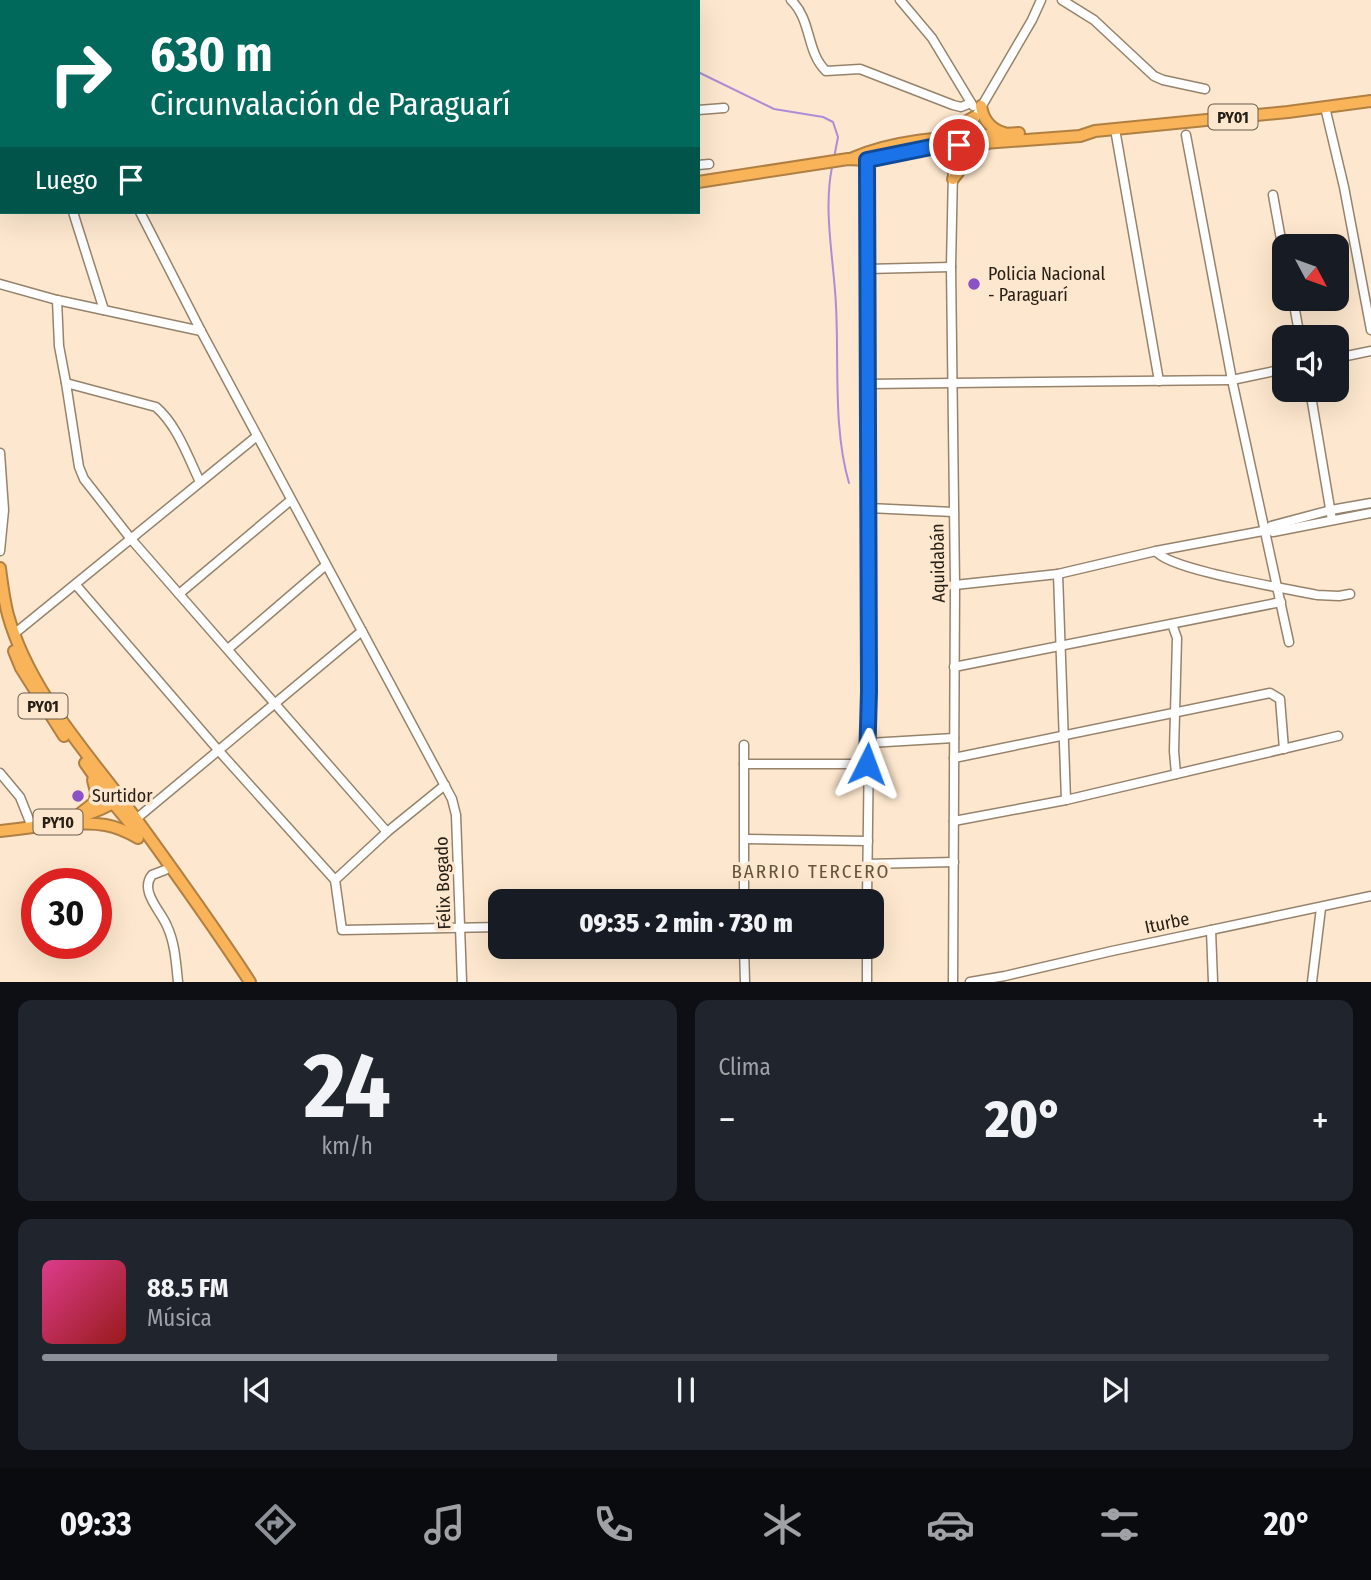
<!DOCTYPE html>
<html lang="es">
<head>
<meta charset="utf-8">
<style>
  :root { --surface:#171b24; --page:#20242c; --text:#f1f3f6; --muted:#9ea1a6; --line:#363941; --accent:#8c9099 }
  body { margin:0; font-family:"Fira Sans Condensed",sans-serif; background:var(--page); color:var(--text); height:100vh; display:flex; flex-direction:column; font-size:26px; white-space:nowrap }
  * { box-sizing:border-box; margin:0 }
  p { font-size:23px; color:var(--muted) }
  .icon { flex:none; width:38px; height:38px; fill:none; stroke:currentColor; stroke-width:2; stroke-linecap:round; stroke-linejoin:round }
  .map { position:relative; height:982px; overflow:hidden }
  .drawer { display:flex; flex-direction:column; gap:18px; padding:18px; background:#0d0f14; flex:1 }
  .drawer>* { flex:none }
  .banner { position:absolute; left:0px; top:0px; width:700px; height:214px; box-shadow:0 7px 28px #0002; background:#00695c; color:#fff; overflow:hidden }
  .needle { width:46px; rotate:131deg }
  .fabs { position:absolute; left:1272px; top:234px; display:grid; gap:14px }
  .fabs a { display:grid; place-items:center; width:77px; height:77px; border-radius:14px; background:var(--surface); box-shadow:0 7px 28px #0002; font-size:35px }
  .speed { position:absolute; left:21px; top:868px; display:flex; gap:14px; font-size:35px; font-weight:700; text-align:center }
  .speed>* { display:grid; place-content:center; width:91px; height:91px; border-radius:50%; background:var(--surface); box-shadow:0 7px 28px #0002; line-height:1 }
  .speed .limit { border:10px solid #d22; background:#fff; color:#111 }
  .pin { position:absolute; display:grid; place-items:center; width:60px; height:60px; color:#fff; margin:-30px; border:4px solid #fff; border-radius:50%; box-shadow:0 2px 7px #0007 }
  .me { position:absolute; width:77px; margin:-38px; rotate:3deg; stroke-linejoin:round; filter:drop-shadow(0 0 5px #0008) }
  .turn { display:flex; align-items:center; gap:24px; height:147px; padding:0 35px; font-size:32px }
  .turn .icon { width:91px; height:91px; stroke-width:2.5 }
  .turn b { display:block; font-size:49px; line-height:60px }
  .then { display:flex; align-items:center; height:66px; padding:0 35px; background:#0003; gap:14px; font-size:26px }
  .big { font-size:52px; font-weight:800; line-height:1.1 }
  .drawer .card { flex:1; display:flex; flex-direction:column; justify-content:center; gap:10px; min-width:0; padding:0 24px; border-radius:14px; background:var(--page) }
  .drawer .dial { align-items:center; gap:0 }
  .dial b { font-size:91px; line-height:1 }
  .song { display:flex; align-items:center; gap:21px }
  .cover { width:84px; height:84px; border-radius:10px; background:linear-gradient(135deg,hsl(330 70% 55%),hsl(0 70% 35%)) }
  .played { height:7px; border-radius:4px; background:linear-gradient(90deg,var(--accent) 40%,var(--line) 40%) }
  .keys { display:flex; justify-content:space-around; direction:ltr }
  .heat { display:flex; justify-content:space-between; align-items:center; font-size:38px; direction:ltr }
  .drawer .tiles { flex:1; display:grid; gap:18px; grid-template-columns:1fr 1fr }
  .card:last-child { grid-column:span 2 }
  .trip { position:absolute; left:488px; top:889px; width:396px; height:70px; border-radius:14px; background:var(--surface); box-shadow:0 7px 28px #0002; font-weight:800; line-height:70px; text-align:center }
  .tab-bar { display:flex; height:112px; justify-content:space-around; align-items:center; background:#090b0e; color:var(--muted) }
  .tab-bar .icon { width:49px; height:49px }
  .tab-bar .active { color:var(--accent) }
  .tab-bar b { font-size:32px; color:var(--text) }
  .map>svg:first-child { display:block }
</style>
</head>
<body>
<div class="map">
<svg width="1371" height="982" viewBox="0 0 1371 982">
  <rect width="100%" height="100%" fill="#fde7ce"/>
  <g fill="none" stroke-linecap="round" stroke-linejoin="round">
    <!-- stream -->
    <g stroke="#ad8dd7" stroke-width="2">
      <path d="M584 0 585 2"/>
      <path d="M698 72 774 109 823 117 833 122 838 137 834 158"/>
      <path d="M832 167C823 212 834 260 836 306 839 362 833 429 849 483"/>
    </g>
    <defs>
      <g id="minor">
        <path d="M791 0C812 20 806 52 826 71L860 69 953 105 961 107 971 103"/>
        <path d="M900 0 932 38 973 106"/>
        <path d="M1062 0 1094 20 1154 76 1163 80 1205 89"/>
        <path d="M1325 107 1344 187 1371 330"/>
        <path d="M698 110 724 108"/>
        <path d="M1115 129 1159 381"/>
        <path d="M1186 135 1232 380 1289 642"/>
        <path d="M867 160 869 743 867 901"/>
        <path d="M698 165 709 164"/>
        <path d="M1273 195 1284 256"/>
        <path d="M73 212 104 310"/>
        <path d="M140 212 201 331 452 799 456 815 462 982"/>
        <path d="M866 269 951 267"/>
        <path d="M0 284 57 300 201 331"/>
        <path d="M1293 299 1300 338"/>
        <path d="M57 300 59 346 66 383"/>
        <path d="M1337 358 1371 351"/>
        <path d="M867 384 1232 380 1284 369"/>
        <path d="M1310 390 1332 520"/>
        <path d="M0 453 4 510 0 551"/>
        <path d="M200 482C188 457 177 425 156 407L66 383 79 467 84 479 131 539 387 832"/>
        <path d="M869 508 953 512"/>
        <path d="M1268 530 1271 526 1331 510 1371 503"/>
        <path d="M1156 551C1168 570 1290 589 1317 595L1339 596 1350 594"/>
        <path d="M1058 574 1066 800"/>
        <path d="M76 585 219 751 335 880"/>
        <path d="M955 585 1058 574 1156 551 1268 530 1273 532 1371 513"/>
        <path d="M179 594 291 500"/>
        <path d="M1172 624 1177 638 1174 751 1176 774"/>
        <path d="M14 634 257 436"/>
        <path d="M228 649 326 565"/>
        <path d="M954 667 1281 602"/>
        <path d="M869 743 954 738"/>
        <path d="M744 745V901"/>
        <path d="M954 758 1270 693 1280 699 1284 749"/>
        <path d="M744 764H867"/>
        <path d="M0 773 20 797 32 827"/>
        <path d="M445 785 387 832 335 880 342 930 500 927"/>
        <path d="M136 819 362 631"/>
        <path d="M954 821 1066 800 1338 736"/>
        <path d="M745 839 868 841"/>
        <path d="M867 864 954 862"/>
        <path d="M165 870 152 875C139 891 161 911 167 926 175 943 176 963 178 982"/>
        <path d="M1211 930 1213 982"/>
        <path d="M744 947 745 982"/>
        <path d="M867 982V947"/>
        <path d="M953 982 955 585 951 267 953 170 959 145 1032 20 1041 0"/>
        <path d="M970 982 1005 976 1112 951 1371 896"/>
        <path d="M1312 982 1321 908"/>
      </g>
      <g id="highway">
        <path d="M0 71 2 72"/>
        <path d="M981 106C983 119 990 129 1004 133"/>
        <path d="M0 134 2 136"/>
        <path d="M940 136 974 117"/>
        <path d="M931 147 944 155 953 170"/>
        <path d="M853 158C903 136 965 137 1019 133"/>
        <path d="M0 162 2 161"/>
        <path d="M953 179 972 154 987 143"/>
        <path d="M698 182 848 159 867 160 931 147 1080 136 1095 131 1288 112 1371 101"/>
        <path d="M0 568C2 584 4 600 8 615 30 693 88 753 134 816 174 871 213 925 250 982"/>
        <path d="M14 651 21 668 64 736"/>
        <path d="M85 763 113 803 138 833"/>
        <path d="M81 813 95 802 96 792 93 780"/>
        <path d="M70 824C97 822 115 824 138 838"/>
        <path d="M0 831C38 827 78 822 113 803"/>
      </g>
    </defs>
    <!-- minor casing -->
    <use href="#minor" stroke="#96836c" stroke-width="11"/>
    <!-- highway casing -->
    <use href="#highway" stroke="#b08042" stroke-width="14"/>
    <!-- minor -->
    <use href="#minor" stroke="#fff" stroke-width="8"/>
    <!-- highway -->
    <use href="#highway" stroke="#f9b359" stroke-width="10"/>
  </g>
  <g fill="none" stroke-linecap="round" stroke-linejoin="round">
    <defs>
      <path id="route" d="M867 764 869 691 867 160 931 147 959 145"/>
    </defs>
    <!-- route casing -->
    <use href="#route" stroke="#114b97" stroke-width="18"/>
    <!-- route -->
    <use href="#route" stroke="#1a73e8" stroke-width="12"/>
  </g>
  <!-- markers -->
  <g fill="#8b51c8" stroke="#fde7ce" stroke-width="2.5">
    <circle cx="974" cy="284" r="7"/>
    <circle cx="78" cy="796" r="7"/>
  </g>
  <g text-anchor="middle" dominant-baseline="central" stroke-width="7" stroke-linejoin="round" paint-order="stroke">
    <!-- shield labels -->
    <g fill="#fde7ce" stroke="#685c4e" stroke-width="2">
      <rect x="1208.5" y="104.5" width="49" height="25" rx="5"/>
      <rect x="18.5" y="693.5" width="49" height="25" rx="5"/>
      <rect x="33.5" y="809.5" width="49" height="25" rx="5"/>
    </g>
    <g font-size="16" font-weight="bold" fill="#282017">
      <text x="1233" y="117">PY01</text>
      <text x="43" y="706">PY01</text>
      <text x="58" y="822">PY10</text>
    </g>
    <!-- poi labels -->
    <g font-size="18" fill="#282017" stroke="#fde7ce" text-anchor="start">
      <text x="988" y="274">Policia Nacional<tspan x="988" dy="21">- Paraguarí</tspan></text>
      <text x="92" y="796">Surtidor</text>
    </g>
    <!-- street labels -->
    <g font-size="18" fill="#282017" stroke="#fde7ce">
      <text transform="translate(938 563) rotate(-91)">Aquidabán</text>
      <text transform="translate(443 883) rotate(-92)">Félix Bogado</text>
      <text transform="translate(1167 923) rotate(-12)">Iturbe</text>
    </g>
    <!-- neighbourhood labels -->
    <g font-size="19" letter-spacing="2" fill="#66543e" stroke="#fde7ce">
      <text x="811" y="871">BARRIO TERCERO</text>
    </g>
  </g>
</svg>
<div class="fabs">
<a><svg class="needle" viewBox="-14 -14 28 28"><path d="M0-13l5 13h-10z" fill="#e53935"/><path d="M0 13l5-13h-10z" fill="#9ea1a6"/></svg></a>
<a><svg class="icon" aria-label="sound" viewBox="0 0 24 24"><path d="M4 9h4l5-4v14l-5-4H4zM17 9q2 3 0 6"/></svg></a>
</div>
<div class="speed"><div class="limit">30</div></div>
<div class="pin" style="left:959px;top:145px;background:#d93025"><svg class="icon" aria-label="arrive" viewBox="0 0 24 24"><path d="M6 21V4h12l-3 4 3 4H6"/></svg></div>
<svg class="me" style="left:867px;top:764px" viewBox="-20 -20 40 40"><path d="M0-17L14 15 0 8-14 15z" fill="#1a73e8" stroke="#fff" stroke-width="4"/></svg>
<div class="trip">09:35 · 2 min · 730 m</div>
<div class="banner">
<div class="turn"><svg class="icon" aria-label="right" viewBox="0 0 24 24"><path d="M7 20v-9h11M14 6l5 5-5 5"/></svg><div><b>630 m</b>Circunvalación de Paraguarí</div></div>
<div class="then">Luego<svg class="icon" aria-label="arrive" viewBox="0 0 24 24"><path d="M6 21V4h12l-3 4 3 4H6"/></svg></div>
</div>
</div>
<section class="drawer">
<div class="tiles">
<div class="card dial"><b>24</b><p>km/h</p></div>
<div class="card"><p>Clima</p>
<div class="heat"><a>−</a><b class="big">20°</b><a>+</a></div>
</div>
<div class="card">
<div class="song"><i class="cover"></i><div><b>88.5 FM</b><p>Música</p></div></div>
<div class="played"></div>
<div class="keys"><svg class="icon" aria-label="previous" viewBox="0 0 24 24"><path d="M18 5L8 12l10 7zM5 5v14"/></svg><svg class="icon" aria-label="pause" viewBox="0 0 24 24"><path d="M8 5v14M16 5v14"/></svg><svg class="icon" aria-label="next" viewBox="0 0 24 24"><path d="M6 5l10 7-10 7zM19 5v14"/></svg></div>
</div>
</div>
</section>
<nav class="tab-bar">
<b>09:33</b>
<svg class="icon active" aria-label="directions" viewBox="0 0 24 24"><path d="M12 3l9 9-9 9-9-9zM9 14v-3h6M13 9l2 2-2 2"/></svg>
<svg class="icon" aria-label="music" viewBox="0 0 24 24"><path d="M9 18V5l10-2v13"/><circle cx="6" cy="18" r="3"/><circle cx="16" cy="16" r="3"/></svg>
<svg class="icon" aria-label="phone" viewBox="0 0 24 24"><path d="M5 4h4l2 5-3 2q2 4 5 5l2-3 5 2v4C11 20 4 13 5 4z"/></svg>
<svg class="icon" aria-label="climate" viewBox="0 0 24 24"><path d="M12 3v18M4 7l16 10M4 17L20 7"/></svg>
<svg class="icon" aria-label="car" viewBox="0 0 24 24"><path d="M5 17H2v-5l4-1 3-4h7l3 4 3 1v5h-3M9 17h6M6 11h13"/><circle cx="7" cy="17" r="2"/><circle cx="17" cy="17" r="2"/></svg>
<svg class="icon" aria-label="filters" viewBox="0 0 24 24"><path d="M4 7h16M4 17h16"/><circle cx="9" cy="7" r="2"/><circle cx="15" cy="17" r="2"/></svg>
<b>20°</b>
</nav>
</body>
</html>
